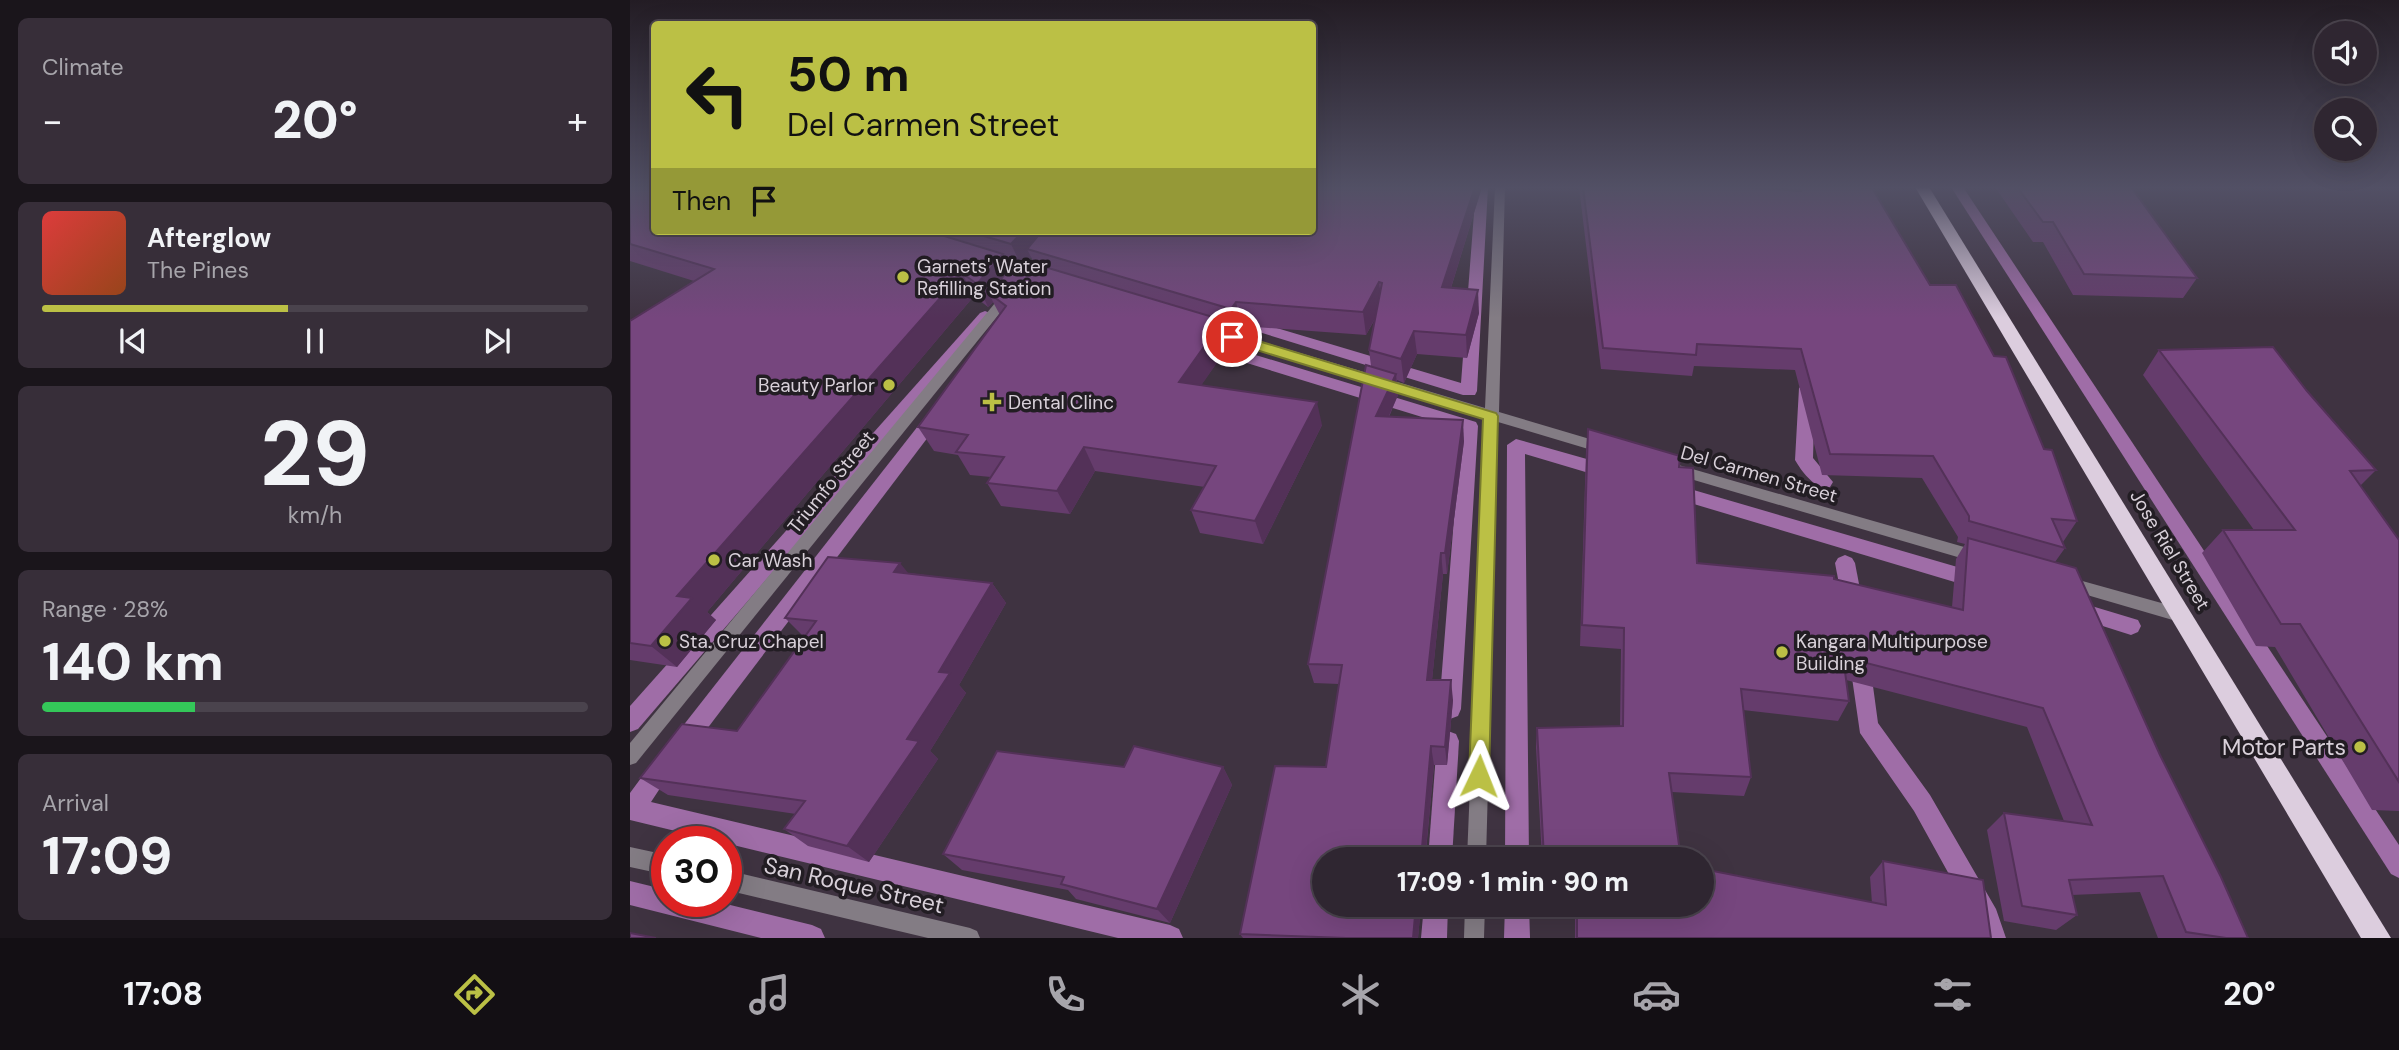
<!DOCTYPE html>
<html lang="en">
<head>
<meta charset="utf-8">
<style>
  :root { --surface:#2f2631; --page:#372e39; --text:#f1f3f6; --muted:#a7a5ab; --line:#4a434d; --accent:#bbc045 }
  body { margin:0; font-family:"DM Sans",sans-serif; background:var(--page); color:var(--text); height:100vh; display:flex; flex-direction:column; font-size:26px; white-space:nowrap }
  * { box-sizing:border-box; margin:0 }
  p { font-size:23px; color:var(--muted) }
  .icon { flex:none; width:38px; height:38px; fill:none; stroke:currentColor; stroke-width:2; stroke-linecap:round; stroke-linejoin:round }
  .map { position:relative; flex:1; overflow:hidden }
  .side { display:flex; flex-direction:column; gap:18px; padding:18px; background:#1a151b; width:630px }
  .side>* { flex:none }
  .top-card { position:absolute; left:21px; top:21px; width:665px; height:214px; border-radius:7px; box-shadow:0 7px 28px #0002,0 0 0 2px var(--line); background:#bbc045; color:#111; overflow:hidden }
  .controls { position:absolute; left:1684px; top:21px; display:grid; gap:14px }
  .controls a { display:grid; place-items:center; width:63px; height:63px; border-radius:50%; background:var(--surface); box-shadow:0 7px 28px #0002,0 0 0 2px var(--line); font-size:35px }
  .speed { position:absolute; left:21px; top:826px; display:flex; gap:14px; font-size:35px; font-weight:700; text-align:center }
  .speed>* { display:grid; place-content:center; width:91px; height:91px; border-radius:50%; background:var(--surface); box-shadow:0 7px 28px #0002,0 0 0 2px var(--line); line-height:1 }
  .speed .limit { border:10px solid #d22; background:#fff; color:#111 }
  .pin { position:absolute; display:grid; place-items:center; width:60px; height:60px; color:#fff; margin:-30px; border:4px solid #fff; border-radius:50%; box-shadow:0 2px 7px #0007 }
  .me { position:absolute; width:77px; margin:-38px; rotate:2deg; stroke-linejoin:round; filter:drop-shadow(0 0 5px #0008) }
  .turn { display:flex; align-items:center; gap:24px; height:147px; padding:0 21px; font-size:32px }
  .turn .icon { width:91px; height:91px; stroke-width:2.5 }
  .turn b { display:block; font-size:49px; line-height:60px }
  .then { display:flex; align-items:center; height:66px; padding:0 21px; background:#0003; gap:14px; font-size:26px }
  .big { font-size:52px; font-weight:800; line-height:1.1 }
  .side .tile { flex:1; display:flex; flex-direction:column; justify-content:center; gap:10px; min-width:0; padding:0 24px; border-radius:10px; background:var(--page) }
  .side .dial { align-items:center; gap:0 }
  .dial b { font-size:91px; line-height:1 }
  .song { display:flex; align-items:center; gap:21px }
  .cover { width:84px; height:84px; border-radius:10px; background:linear-gradient(135deg,hsl(0 70% 55%),hsl(20 70% 35%)) }
  .played { height:7px; border-radius:4px; background:linear-gradient(90deg,var(--accent) 45%,var(--line) 45%) }
  .keys { display:flex; justify-content:space-around; direction:ltr }
  .heat { display:flex; justify-content:space-between; align-items:center; font-size:38px; direction:ltr }
  .charge { height:10px; border-radius:5px; background:linear-gradient(90deg,#34c759 28%,var(--line) 0) }
  .trip { position:absolute; left:682px; top:847px; width:402px; height:70px; border-radius:35px; background:var(--surface); box-shadow:0 7px 28px #0002,0 0 0 2px var(--line); font-weight:800; line-height:70px; text-align:center }
  .tab-bar { display:flex; height:112px; justify-content:space-around; align-items:center; background:#130f14; color:var(--muted) }
  .tab-bar .icon { width:49px; height:49px }
  .tab-bar .active { color:var(--accent) }
  .tab-bar b { font-size:32px; color:var(--text) }
  main { display:flex; flex:1; min-height:0 }
  .map>svg:first-child { display:block }
</style>
</head>
<body>
<main>
<section class="side">
<div class="tile"><p>Climate</p>
<div class="heat"><a>−</a><b class="big">20°</b><a>+</a></div>
</div>
<div class="tile">
<div class="song"><i class="cover"></i><div><b>Afterglow</b><p>The Pines</p></div></div>
<div class="played"></div>
<div class="keys"><svg class="icon" aria-label="previous" viewBox="0 0 24 24"><path d="M18 5L8 12l10 7zM5 5v14"/></svg><svg class="icon" aria-label="pause" viewBox="0 0 24 24"><path d="M8 5v14M16 5v14"/></svg><svg class="icon" aria-label="next" viewBox="0 0 24 24"><path d="M6 5l10 7-10 7zM19 5v14"/></svg></div>
</div>
<div class="tile dial"><b>29</b><p>km/h</p></div>
<div class="tile"><p>Range · 28%</p><b class="big">140 km</b><div class="charge"></div></div>
<div class="tile"><p>Arrival</p><b class="big">17:09</b></div>
</section>
<div class="map">
<svg width="1769" height="938" viewBox="0 0 1769 938">
  <rect width="100%" height="100%" fill="#3f3341"/>
  <g fill="none" stroke-linecap="round" stroke-linejoin="round">
    <!-- stream -->
    <g fill="#9f6da7" fill-rule="evenodd">
      <path d="M846 187H858L847 391 845 395H833L603 324 600 321 603 318H613L831 383Z"/>
      <path d="M1321 187H1333L1769 845V878L1761 874Z"/>
      <path d="M355 311 360 313 362 316 360 319 8 729 0 732V706L350 313Z"/>
      <path d="M573 339 846 422 848 426 831 709 828 716 820 719 812 716 809 709 831 429 568 348 565 344Z"/>
      <path d="M1177 382 1185 388 1183 458 1203 482 1200 487C1186 491 1172 472 1165 460L1169 388Z"/>
      <path d="M305 410 311 412 313 416 311 420 61 750 53 753 45 750 42 743 45 736 299 412Z"/>
      <path d="M886 439 985 467 988 472 985 477 979 479 895 454 899 859H875L877 445Z"/>
      <path d="M1043 484 1348 573 1355 575 1358 581 1355 587 1348 589 1037 496 1034 491 1037 486Z"/>
      <path d="M1215 555 1222 558 1225 563 1233 605 1230 611 1223 613 1216 611 1213 605 1205 563 1208 558Z"/>
      <path d="M1445 601 1508 620 1511 626 1508 632 1501 635 1438 615 1435 609 1438 603Z"/>
      <path d="M1230 655 1237 658 1240 664 1248 723 1300 795 1366 909 1376 938H1350L1346 923 1284 811 1230 733 1220 664 1223 658Z"/>
      <path d="M818 731 826 734 829 741 822 859H798L807 741 810 734Z"/>
      <path d="M33 756 41 759 44 767 21 802 540 925 549 929 553 938H488L0 820V793L25 759Z"/>
      <path d="M0 881 37 890V901H84L182 925 191 929 195 938H131L0 905Z"/>
      <path d="M794 905H818L817 938H791Z"/>
      <path d="M875 905H899L900 938H874Z"/>
    </g>
    <!-- minor -->
    <g fill="#837c84" fill-rule="evenodd">
      <path d="M865 187H875L869 412 980 445 982 449 975 454 868 422 856 859H837L855 418 578 334 576 331 578 328H586L855 408Z"/>
      <path d="M379 290 385 294 383 297 6 763 0 765V743L375 291Z"/>
      <path d="M1045 464 1348 551 1353 553 1356 557 1353 561 1348 563 1040 473 1038 469 1040 465Z"/>
      <path d="M1438 577 1553 609 1559 611 1561 616 1559 621 1553 623 1433 588 1430 583 1433 578Z"/>
      <path d="M0 847 37 855V875L0 867Z"/>
      <path d="M96 870 340 928 347 931 350 938H298L96 890Z"/>
      <path d="M835 905H855L854 938H834Z"/>
    </g>
    <!-- trunk -->
    <path fill="#dccdde" fill-rule="evenodd" d="M1285 187H1299L1761 938H1731Z"/>
  </g>
  <!-- wall -->
  <g fill="#653c6c" fill-rule="evenodd">
    <path d="M0 187 24 231H682V187H852L821 288 849 313 837 358 787 354 774 383 767 380 768 395 759 417 834 441 817 574H813L802 680 823 700 817 765H804L788 938H613L610 934 696 767 709 684 684 683 678 664 741 366 739 350 745 319 736 335 612 326 608 332 596 329 600 344 571 385 692 425 633 544 570 533 561 510 575 487 465 471 440 514 371 506 357 483 361 477 340 475 328 455 304 451 288 427 370 315 363 302 358 307 344 296 77 612 86 620 47 667 0 660V321L64 281 0 261ZM401 257 404 263 397 261ZM376 262 383 264 380 269Z"/>
    <path d="M949 187H1108L1157 190 1156 187H1229L1300 285 1414 449 1447 521 1433 542 1435 548 1425 562 1596 938H1528L1510 892 1442 895 1447 915 1426 930 1374 921 1357 830 1374 813 1434 821 1397 727 1216 680 1219 701 1208 721 1113 710 1121 777 1114 796 1042 792 1051 859H912L906 747 907 728 990 726 991 649 950 646 956 451 958 429 1049 467 1067 563 1204 579 1322 607 1326 559 1335 544 1327 542 1328 537 1292 478 1192 475 1165 370 1064 366 1062 376 971 369Z"/>
    <path d="M1365 187H1501L1567 278 1553 298 1443 295 1413 242H1403Z"/>
    <path d="M1529 350 1677 391 1746 470 1730 486 1769 540V811L1742 810 1645 647 1626 646 1572 553 1593 530H1624L1513 375Z"/>
    <path d="M278 573 362 583 376 603 329 685 336 693 300 751 308 759 239 862 178 846 154 829 166 814 38 795 10 778 107 731 174 637 155 618Z"/>
    <path d="M494 767H593L602 785 540 923 446 899 438 890 332 870 313 854Z"/>
    <path d="M1253 861 1361 938H945V905H1073L1242 903 1240 877Z"/>
  </g>
  <!-- shaded-wall -->
  <g fill="#533158">
    <path d="M845 187H852L814 310 812 287Z"/>
    <path d="M393 231H422L397 249 401 257 392 267 381 244Z"/>
    <path d="M373 254 383 277 359 293 363 302 358 307 347 284Z"/>
    <path d="M332 273 344 296 77 612 86 620 47 667 21 646 47 596Z"/>
    <path d="M749 282 752 305 736 335 733 312Z"/>
    <path d="M848 290 849 313 837 358 836 335Z"/>
    <path d="M606 302 612 326 608 332 601 309Z"/>
    <path d="M593 320 600 344 557 406 549 382Z"/>
    <path d="M784 331 787 354 774 383 771 359Z"/>
    <path d="M766 374 768 395 749 438 746 416Z"/>
    <path d="M687 402 692 425 633 544 625 521Z"/>
    <path d="M833 420 834 441 817 574 815 553Z"/>
    <path d="M454 447 465 471 440 514 427 491Z"/>
    <path d="M811 553 813 574 800 699 797 680Z"/>
    <path d="M270 563 287 584 264 572Z"/>
    <path d="M362 583 376 603 329 685 336 693 300 751 308 759 239 862 217 846 277 739 309 672Z"/>
    <path d="M821 680 823 700 817 765 815 747Z"/>
    <path d="M801 746 804 765 795 859H791Z"/>
    <path d="M593 767 602 785 540 923 527 909Z"/>
    <path d="M786 905H791L788 938H783Z"/>
  </g>
  <!-- building -->
  <g fill="#76467e" stroke="#533158" stroke-width="2">
    <path d="M0 187H24V231H298L373 254 347 284 332 273 47 596 62 598 21 646 0 643V321L84 269 0 244Z"/>
    <path d="M682 187H845L812 287 848 290 836 335 784 331 771 359 739 350 752 283 749 282 733 312 606 302 601 309 397 249 412 231H682Z"/>
    <path d="M953 187H1108L1171 191 1170 187H1229L1230 188H1242L1300 285H1326L1364 356 1376 357 1414 449 1422 450 1447 521 1422 519 1435 548 1339 521V516L1303 456 1200 454 1171 349 1067 344 1066 355 973 348Z"/>
    <path d="M1387 187H1501L1567 278 1454 274 1423 222H1413Z"/>
    <path d="M337 231H393L381 244Z"/>
    <path d="M388 259 593 320 549 382 687 402 625 521 561 510 586 466 454 447 427 491 357 483 374 457 326 452 338 435 288 427 376 306 359 293Z"/>
    <path d="M1643 347 1677 391 1746 470 1720 471 1769 540V782L1670 624H1651L1593 530H1665L1529 350Z"/>
    <path d="M736 365 766 374 746 416 833 420 815 553H811L797 680H821L815 747 801 746 791 859H695V905H786L783 938H716L610 934 645 766 696 767 712 665 678 664Z"/>
    <path d="M958 429 1050 456 1049 467 1063 468 1067 563 1204 576V579L1333 610 1338 538 1446 568 1530 755 1591 877 1618 938H1596L1556 932 1533 876 1439 880 1447 915 1392 906 1374 813 1462 825 1413 708 1213 657 1219 701 1111 689 1121 777 1039 773 1051 859H947V857L914 858 907 728 993 726 994 628 952 625Z"/>
    <path d="M198 557 270 563 264 572 362 583 309 672 320 673 277 739 289 741 217 846 154 829 175 801 10 778 52 724 107 731 186 621 155 618Z"/>
    <path d="M504 746 593 767 527 909 431 884 434 877 313 854 367 751 494 767Z"/>
    <path d="M1253 861 1353 880 1361 938H947V905H1073V869L1256 905Z"/>
    <path d="M0 933 26 938H0Z"/>
  </g>
  <!-- sky -->
  <linearGradient id="sky" x2="0" y2="1"><stop stop-color="#231c24"/><stop offset="0.59" stop-color="#525065"/><stop offset="1" stop-color="#525065" stop-opacity="0"/></linearGradient>
  <rect width="1769" height="318" fill="url(#sky)"/>
  <!-- route -->
  <path fill="#bbc045" stroke="#7a7d2d" stroke-width="2" d="M602 333 866 413 868 416 859 776 856 783 849 786 842 783 839 776 853 419 597 341V334Z"/>
  <!-- markers -->
  <g fill="#bbc045" stroke="#221d23" stroke-width="2.5">
    <circle cx="273" cy="277" r="7"/>
    <circle cx="259" cy="385" r="7"/>
    <path d="M358.5 391.5h7v7h7v7h-7v7h-7v-7h-7v-7h7z"/>
    <circle cx="84" cy="560" r="7"/>
    <circle cx="35" cy="641" r="7"/>
    <circle cx="1152" cy="652" r="7"/>
    <circle cx="1730" cy="747" r="7"/>
  </g>
  <g text-anchor="middle" dominant-baseline="central" stroke-width="7" stroke-linejoin="round" paint-order="stroke">
    <!-- poi labels -->
    <g font-size="19" fill="#d8d0d9" stroke="#221d23" text-anchor="start">
      <text x="287" y="266">Garnets' Water<tspan x="287" dy="22">Refilling Station</tspan></text>
      <text x="245" y="385" text-anchor="end">Beauty Parlor</text>
      <text x="378" y="402">Dental Clinc</text>
      <text x="98" y="560">Car Wash</text>
      <text x="49" y="641">Sta. Cruz Chapel</text>
      <text x="1166" y="641">Kangara Multipurpose<tspan x="1166" dy="22">Building</tspan></text>
    </g>
    <!-- street labels -->
    <g font-size="19" fill="#d8d0d9" stroke="#221d23">
      <text transform="translate(1129 474) rotate(16)">Del Carmen Street</text>
      <text transform="translate(201 482) rotate(-51)">Triumfo Street</text>
      <text transform="translate(1540 550) rotate(59)">Jose Riel Street</text>
    </g>
    <!-- near-poi labels -->
    <g font-size="23" fill="#d8d0d9" stroke="#221d23" text-anchor="end">
      <text x="1716" y="747">Motor Parts</text>
    </g>
    <!-- near-street labels -->
    <g font-size="23" fill="#d8d0d9" stroke="#221d23">
      <text transform="translate(224 885) rotate(13)">San Roque Street</text>
    </g>
  </g>
</svg>
<div class="controls">
<a><svg class="icon" aria-label="sound" viewBox="0 0 24 24"><path d="M4 9h4l5-4v14l-5-4H4zM17 9q2 3 0 6"/></svg></a>
<a><svg class="icon" aria-label="search" viewBox="0 0 24 24"><circle cx="10" cy="10" r="6"/><path d="M15 15l6 6"/></svg></a>
</div>
<div class="speed"><div class="limit">30</div></div>
<div class="pin" style="left:602px;top:337px;background:#d93025"><svg class="icon" aria-label="arrive" viewBox="0 0 24 24"><path d="M6 21V4h12l-3 4 3 4H6"/></svg></div>
<svg class="me" style="left:849px;top:776px" viewBox="-20 -20 40 40"><path d="M0-17L14 15 0 8-14 15z" fill="#bbc045" stroke="#fff" stroke-width="4"/></svg>
<div class="trip">17:09 · 1 min · 90 m</div>
<div class="top-card">
<div class="turn"><svg class="icon" aria-label="left" viewBox="0 0 24 24"><path d="M17 20v-9H6M10 6l-5 5 5 5"/></svg><div><b>50 m</b>Del Carmen Street</div></div>
<div class="then">Then<svg class="icon" aria-label="arrive" viewBox="0 0 24 24"><path d="M6 21V4h12l-3 4 3 4H6"/></svg></div>
</div>
</div>
</main>
<nav class="tab-bar">
<b>17:08</b>
<svg class="icon active" aria-label="directions" viewBox="0 0 24 24"><path d="M12 3l9 9-9 9-9-9zM9 14v-3h6M13 9l2 2-2 2"/></svg>
<svg class="icon" aria-label="music" viewBox="0 0 24 24"><path d="M9 18V5l10-2v13"/><circle cx="6" cy="18" r="3"/><circle cx="16" cy="16" r="3"/></svg>
<svg class="icon" aria-label="phone" viewBox="0 0 24 24"><path d="M5 4h4l2 5-3 2q2 4 5 5l2-3 5 2v4C11 20 4 13 5 4z"/></svg>
<svg class="icon" aria-label="climate" viewBox="0 0 24 24"><path d="M12 3v18M4 7l16 10M4 17L20 7"/></svg>
<svg class="icon" aria-label="car" viewBox="0 0 24 24"><path d="M5 17H2v-5l4-1 3-4h7l3 4 3 1v5h-3M9 17h6M6 11h13"/><circle cx="7" cy="17" r="2"/><circle cx="17" cy="17" r="2"/></svg>
<svg class="icon" aria-label="filters" viewBox="0 0 24 24"><path d="M4 7h16M4 17h16"/><circle cx="9" cy="7" r="2"/><circle cx="15" cy="17" r="2"/></svg>
<b>20°</b>
</nav>
</body>
</html>
